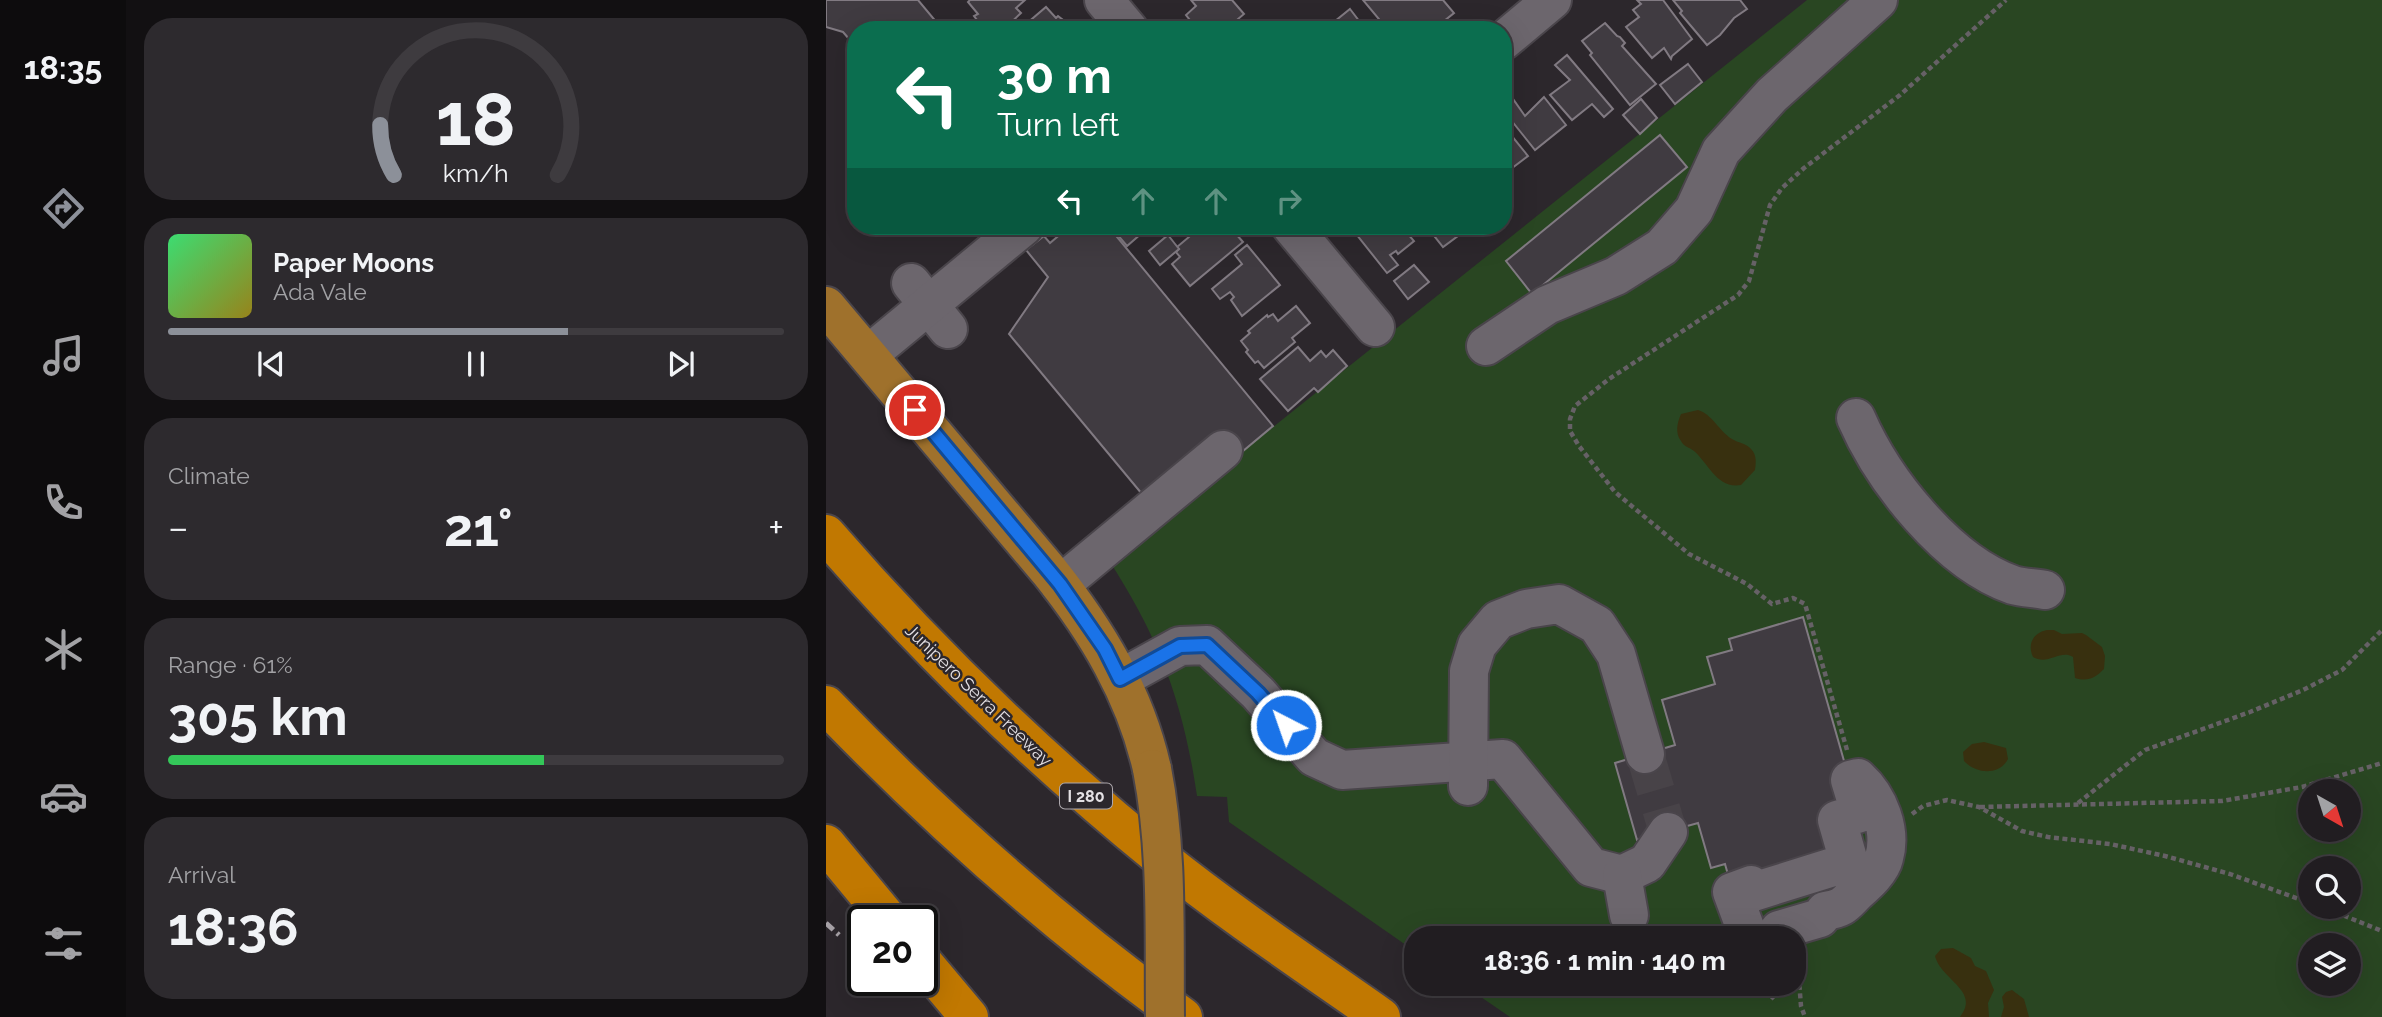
<!DOCTYPE html>
<html lang="en">
<head>
<meta charset="utf-8">
<style>
  :root { --surface:#211d21; --page:#2d2a2e; --text:#f1f3f6; --muted:#a2a2a5; --line:#3e3b3f; --accent:#8c9099 }
  body { margin:0; font-family:Raleway,sans-serif; background:var(--page); color:var(--text); height:100vh; display:flex; flex-direction:column; font-size:26px; white-space:nowrap }
  * { box-sizing:border-box; margin:0 }
  p { font-size:23px; color:var(--muted) }
  .icon { flex:none; width:38px; height:38px; fill:none; stroke:currentColor; stroke-width:2; stroke-linecap:round; stroke-linejoin:round }
  .map { position:relative; flex:1; overflow:hidden }
  .drawer { display:flex; flex-direction:column; gap:18px; padding:18px; background:#121012; width:700px }
  .drawer>* { flex:none }
  .hud { position:absolute; left:21px; top:21px; width:665px; height:214px; border-radius:28px; box-shadow:0 7px 28px #0002,0 0 0 2px var(--line); background:#0b6e4f; color:#fff; overflow:hidden }
  .needle { width:46px; rotate:141deg }
  .buttons { position:absolute; left:1472px; top:779px; display:grid; gap:14px }
  .buttons a { display:grid; place-items:center; width:63px; height:63px; border-radius:50%; background:var(--surface); box-shadow:0 7px 28px #0002,0 0 0 2px var(--line); font-size:35px }
  .speed { position:absolute; left:21px; top:905px; display:flex; gap:14px; font-size:35px; font-weight:700; text-align:center }
  .speed>* { display:grid; place-content:center; width:91px; height:91px; border-radius:50%; background:var(--surface); box-shadow:0 7px 28px #0002,0 0 0 2px var(--line); line-height:1 }
  .speed .limit { border:4px solid #111; border-radius:10px; background:#fff; color:#111 }
  .pin { position:absolute; display:grid; place-items:center; width:60px; height:60px; color:#fff; margin:-30px; border:4px solid #fff; border-radius:50%; box-shadow:0 2px 7px #0007 }
  .me { position:absolute; width:77px; margin:-38px; rotate:319deg; stroke-linejoin:round; filter:drop-shadow(0 0 5px #0008) }
  .turn { display:flex; align-items:center; gap:24px; height:147px; padding:0 35px; font-size:32px }
  .turn .icon { width:91px; height:91px; stroke-width:2.5 }
  .turn b { display:block; font-size:49px; line-height:60px }
  .lanes { display:flex; align-items:center; height:66px; padding:0 35px; background:#0003; justify-content:center; gap:35px; direction:ltr }
  .lanes .off { opacity:.35 }
  .big { font-size:52px; font-weight:700; line-height:1.1 }
  .drawer .tile { flex:1; display:flex; flex-direction:column; justify-content:center; gap:10px; min-width:0; padding:0 24px; border-radius:28px; background:var(--page) }
  .drawer .dial { align-items:center; gap:0 }
  .dial svg { height:182px; overflow:visible; fill:none; stroke:var(--line); stroke-width:7; stroke-linecap:round; text-anchor:middle }
  .dial text { fill:var(--text); stroke:none }
  .song { display:flex; align-items:center; gap:21px }
  .cover { width:84px; height:84px; border-radius:10px; background:linear-gradient(135deg,hsl(140 70% 55%),hsl(50 70% 35%)) }
  .played { height:7px; border-radius:4px; background:linear-gradient(90deg,var(--accent) 65%,var(--line) 65%) }
  .keys { display:flex; justify-content:space-around; direction:ltr }
  .heat { display:flex; justify-content:space-between; align-items:center; font-size:38px; direction:ltr }
  .charge { height:10px; border-radius:5px; background:linear-gradient(90deg,#34c759 61%,var(--line) 0) }
  .trip { position:absolute; left:578px; top:926px; width:402px; height:70px; border-radius:28px; background:var(--surface); box-shadow:0 7px 28px #0002,0 0 0 2px var(--line); font-weight:700; line-height:70px; text-align:center }
  main { display:flex; flex:1; min-height:0 }
  .tabs { display:flex; flex-direction:column; width:126px; justify-content:space-around; align-items:center; background:#0d0c0d; color:var(--muted) }
  .tabs .icon { width:49px; height:49px }
  .tabs .on { color:var(--accent) }
  .tabs b { font-size:32px; color:var(--text) }
  .map>svg:first-child { display:block }
</style>
</head>
<body>
<main>
<nav class="tabs">
<b>18:35</b>
<svg class="icon on" aria-label="directions" viewBox="0 0 24 24"><path d="M12 3l9 9-9 9-9-9zM9 14v-3h6M13 9l2 2-2 2"/></svg>
<svg class="icon" aria-label="music" viewBox="0 0 24 24"><path d="M9 18V5l10-2v13"/><circle cx="6" cy="18" r="3"/><circle cx="16" cy="16" r="3"/></svg>
<svg class="icon" aria-label="phone" viewBox="0 0 24 24"><path d="M5 4h4l2 5-3 2q2 4 5 5l2-3 5 2v4C11 20 4 13 5 4z"/></svg>
<svg class="icon" aria-label="climate" viewBox="0 0 24 24"><path d="M12 3v18M4 7l16 10M4 17L20 7"/></svg>
<svg class="icon" aria-label="car" viewBox="0 0 24 24"><path d="M5 17H2v-5l4-1 3-4h7l3 4 3 1v5h-3M9 17h6M6 11h13"/><circle cx="7" cy="17" r="2"/><circle cx="17" cy="17" r="2"/></svg>
<svg class="icon" aria-label="filters" viewBox="0 0 24 24"><path d="M4 7h16M4 17h16"/><circle cx="9" cy="7" r="2"/><circle cx="15" cy="17" r="2"/></svg>
</nav>
<section class="drawer">
<div class="tile dial"><svg viewBox="0 0 100 80">
<path d="M14 69A42 42 0 1 1 86 69"/>
<path d="M14 69A42 42 0 0 1 8 47" stroke="#8c9099"/>
<text x="50" y="56" font-size="32" font-weight="700">18</text>
<text x="50" y="72" font-size="11">km/h</text>
</svg></div>
<div class="tile">
<div class="song"><i class="cover"></i><div><b>Paper Moons</b><p>Ada Vale</p></div></div>
<div class="played"></div>
<div class="keys"><svg class="icon" aria-label="previous" viewBox="0 0 24 24"><path d="M18 5L8 12l10 7zM5 5v14"/></svg><svg class="icon" aria-label="pause" viewBox="0 0 24 24"><path d="M8 5v14M16 5v14"/></svg><svg class="icon" aria-label="next" viewBox="0 0 24 24"><path d="M6 5l10 7-10 7zM19 5v14"/></svg></div>
</div>
<div class="tile"><p>Climate</p>
<div class="heat"><a>−</a><b class="big">21°</b><a>+</a></div>
</div>
<div class="tile"><p>Range · 61%</p><b class="big">305 km</b><div class="charge"></div></div>
<div class="tile"><p>Arrival</p><b class="big">18:36</b></div>
</section>
<div class="map">
<svg width="1556" height="1017" viewBox="0 0 1556 1017">
  <rect width="100%" height="100%" fill="#2c272c"/>
  <!-- green -->
  <path fill="#294622" fill-rule="evenodd" d="M981 0H1556V1017H684L636 984H968V938H590V952L403 822 401 797 371 796C357 702 334 639 282 559ZM1484 791H1522V830H1484ZM1484 868H1522V906H1484ZM1484 945H1522V984H1484Z"/>
  <!-- sand -->
  <g fill="#38300f">
    <path d="M872 410C886 414 893 431 906 439 912 443 920 443 925 449 931 455 930 463 929 470L915 485C891 489 883 464 868 451 863 447 858 447 855 441 849 433 851 423 855 414Z"/>
    <path d="M1221 630H1228L1236 634 1256 633 1260 635 1276 647 1279 656 1278 669C1269 678 1262 682 1249 678L1247 657C1234 649 1222 666 1207 657 1201 644 1207 633 1221 630Z"/>
    <path d="M1158 742 1180 748 1182 759C1173 776 1150 774 1138 761L1137 752 1146 744Z"/>
    <path d="M1127 948 1145 958 1149 966 1160 971 1168 990 1162 1003 1163 1017H1134C1155 991 1115 980 1109 956L1115 949Z"/>
    <path d="M1186 990 1198 999 1203 1017H1175L1178 1007 1176 997 1180 992Z"/>
  </g>
  <!-- building -->
  <g fill="#403b41" stroke="#817a82" stroke-width="2">
    <path d="M0 0H92L117 30H30V47L17 32 0 27Z"/>
    <path d="M144 0H199L190 8 195 13 177 30H159L148 16 152 14 142 2Z"/>
    <path d="M365 0H406L418 14 399 30H372L360 15 370 6Z"/>
    <path d="M537 0H617L628 13 608 29 603 23 595 30H562Z"/>
    <path d="M811 0H837L866 39 846 56 845 59 838 48 826 58 800 27 813 17 807 10 815 4Z"/>
    <path d="M847 0H914L921 9 908 18 894 35 881 45 854 13 856 11Z"/>
    <path d="M220 7 230 18 232 16 237 20 242 30H193Z"/>
    <path d="M524 9 540 30H498Z"/>
    <path d="M779 23 791 36 794 37 799 43 796 46 830 84 804 105 764 55 766 53 756 41Z"/>
    <path d="M741 55 787 109 778 117 766 104 746 120 724 95 744 80 729 65Z"/>
    <path d="M862 64 876 82 849 104 834 85Z"/>
    <path d="M718 97 740 125 709 150 677 110V106L687 99 699 116Z"/>
    <path d="M815 99 831 118 814 134 797 115Z"/>
    <path d="M677 125 702 156 677 175Z"/>
    <path d="M834 135 861 167 706 294 680 261Z"/>
    <path d="M244 226H282L447 426 417 451 402 433 321 500 183 334 222 277 200 250 218 236 224 243Z"/>
    <path d="M284 226H322L323 227 301 246Z"/>
    <path d="M376 226H394L396 228 403 226 417 242 364 286 346 264 354 257 350 252 353 249 351 247Z"/>
    <path d="M531 226H575L588 241 572 254 570 251 564 255 572 265 561 273 527 230Z"/>
    <path d="M584 226H637L640 230 617 247 601 227 591 235Z"/>
    <path d="M342 235 353 249 334 265 323 251Z"/>
    <path d="M421 245 454 285 416 316 405 300 408 297 404 292 394 299 386 289 416 264 409 255Z"/>
    <path d="M588 265 603 282 582 299 568 281Z"/>
    <path d="M470 306 484 323 466 338 469 342 438 368 432 361 429 363 420 352 422 350 415 341 424 333 422 331 441 315 442 317 447 314 452 321Z"/>
    <path d="M472 347 484 361 495 351 500 357 507 350 521 366 492 392 488 388 462 411 434 379Z"/>
    <path d="M977 617 1032 810 988 871 906 889 899 864 885 868 872 823 811 840 789 763 849 745 836 700 889 684 881 657 906 650 903 639Z"/>
  </g>
  <g fill="none" stroke-linecap="round" stroke-linejoin="round">
    <!-- minor-tunnel -->
    <path stroke="#484348" stroke-width="38" stroke-dasharray="38 19" stroke-linecap="butt" d="M819 754 842 832"/>
    <defs>
      <g id="minor">
        <path d="M278 0 303 30"/>
        <path d="M677 41 726 0"/>
        <path d="M465 226 549 327"/>
        <path d="M85 283 122 329"/>
        <path d="M660 346 721 305 790 276 836 247 868 210 895 151 946 95 1052 0"/>
        <path d="M42 355 198 226"/>
        <path d="M1030 418C1057 480 1121 562 1187 585 1197 588 1209 588 1219 590"/>
        <path d="M234 585 397 450"/>
        <path d="M294 679 354 646 381 645 432 693 488 757 516 770 677 759 765 867 796 875 821 863 842 832"/>
        <path d="M642 786 643 671 651 645 672 620 700 609 733 604 771 625 790 654 819 754"/>
        <path d="M796 875 803 915"/>
        <path d="M923 938 906 892 925 885 927 892 1023 862 1011 820 1034 813 1024 780 1032 778C1053 797 1066 830 1058 858 1055 871 1040 884 1031 892 1018 905 1018 908 999 911L994 918 953 930 954 937 949 938"/>
      </g>
      <path id="major" d="M0 306 223 571C271 631 309 694 326 769"/>
      <g id="highway">
        <path d="M0 534C102 652 214 760 336 859 406 915 481 965 555 1017"/>
        <path d="M0 705C110 819 228 924 357 1017"/>
        <path d="M0 844 63 920"/>
        <path d="M96 961 143 1017"/>
      </g>
    </defs>
    <!-- minor casing -->
    <use href="#minor" stroke="#4a454b" stroke-width="42"/>
    <!-- major casing -->
    <use href="#major" stroke="#4a454b" stroke-width="42"/>
    <!-- highway casing -->
    <use href="#highway" stroke="#4a454b" stroke-width="42"/>
    <!-- path -->
    <g stroke="#666166" stroke-width="4.5" stroke-dasharray="5 3.5" stroke-linecap="butt">
      <path d="M1021 750 979 604 967 598 946 604 921 584 863 554 789 492 753 446 744 431V419L749 406 783 379 912 295 923 281 944 205 956 188 978 168 1074 95 1180 0"/>
      <path d="M1252 803 1319 750 1424 712 1477 690 1516 670 1556 630"/>
      <path d="M1154 807 1396 801 1476 787 1556 763"/>
      <path d="M1086 814 1097 806 1121 800 1153 807 1196 831 1222 837 1284 844 1339 856 1404 874 1484 903"/>
      <path d="M1494 906 1556 931"/>
      <path d="M972 968 975 1006 979 1017"/>
      <path d="M968 973 975 962"/>
      <path d="M945 999 959 984"/>
    </g>
    <!-- minor -->
    <use href="#minor" stroke="#6c666d" stroke-width="38"/>
    <!-- major -->
    <use href="#major" stroke="#9f712c" stroke-width="38"/>
    <!-- highway -->
    <use href="#highway" stroke="#c17801" stroke-width="38"/>
    <!-- rail -->
    <path stroke="#a7a2a7" stroke-width="5" stroke-dasharray="10 5" stroke-linecap="butt" d="M0 923 13 935"/>
    <defs>
      <path id="major-bridge" d="M326 769C342 851 338 934 339 1017"/>
    </defs>
    <!-- major-bridge casing -->
    <use href="#major-bridge" stroke="#4a454b" stroke-width="42" stroke-linecap="butt"/>
    <!-- major-bridge -->
    <use href="#major-bridge" stroke="#9f712c" stroke-width="38"/>
  </g>
  <g fill="none" stroke-linecap="round" stroke-linejoin="round">
    <defs>
      <path id="route" d="M89 410 234 584 279 649 294 679 354 646 381 645 432 693 460 725"/>
    </defs>
    <!-- route casing -->
    <use href="#route" stroke="#114b97" stroke-width="18"/>
    <!-- route -->
    <use href="#route" stroke="#1a73e8" stroke-width="12"/>
  </g>
  <g text-anchor="middle" dominant-baseline="central" stroke-width="5" stroke-linejoin="round" paint-order="stroke">
    <!-- shield labels -->
    <rect fill="#2c272c" stroke="#ada8ad" stroke-width="2" x="234" y="783.5" width="52" height="25" rx="5"/>
    <g font-size="16" font-weight="bold" fill="#e4e0e4">
      <text x="260" y="796">I 280</text>
    </g>
    <!-- street labels -->
    <g font-size="18" fill="#e4e0e4" stroke="#2c272c">
      <text transform="translate(153 695) rotate(44)">Junipero Serra Freeway</text>
    </g>
  </g>
</svg>
<div class="buttons">
<a><svg class="needle" viewBox="-14 -14 28 28"><path d="M0-13l5 13h-10z" fill="#e53935"/><path d="M0 13l5-13h-10z" fill="#a2a2a5"/></svg></a>
<a><svg class="icon" aria-label="search" viewBox="0 0 24 24"><circle cx="10" cy="10" r="6"/><path d="M15 15l6 6"/></svg></a>
<a><svg class="icon" aria-label="layers" viewBox="0 0 24 24"><path d="M12 4l9 5-9 5-9-5zM3 14l9 5 9-5"/></svg></a>
</div>
<div class="speed"><div class="limit">20</div></div>
<div class="pin" style="left:89px;top:410px;background:#d93025"><svg class="icon" aria-label="arrive" viewBox="0 0 24 24"><path d="M6 21V4h12l-3 4 3 4H6"/></svg></div>
<svg class="me" style="left:460px;top:725px" viewBox="-20 -20 40 40"><circle r="17" fill="#1a73e8" stroke="#fff" stroke-width="3"/><path d="M0-11L8 9 0 5-8 9z" fill="#fff"/></svg>
<div class="trip">18:36 · 1 min · 140 m</div>
<div class="hud">
<div class="turn"><svg class="icon" aria-label="left" viewBox="0 0 24 24"><path d="M17 20v-9H6M10 6l-5 5 5 5"/></svg><div><b>30 m</b>Turn left</div></div>
<div class="lanes"><svg class="icon" aria-label="left" viewBox="0 0 24 24"><path d="M17 20v-9H6M10 6l-5 5 5 5"/></svg><svg class="icon off" aria-label="ahead" viewBox="0 0 24 24"><path d="M12 20V5M6 11l6-6 6 6"/></svg><svg class="icon off" aria-label="ahead" viewBox="0 0 24 24"><path d="M12 20V5M6 11l6-6 6 6"/></svg><svg class="icon off" aria-label="right" viewBox="0 0 24 24"><path d="M7 20v-9h11M14 6l5 5-5 5"/></svg></div>
</div>
</div>
</main>
</body>
</html>
